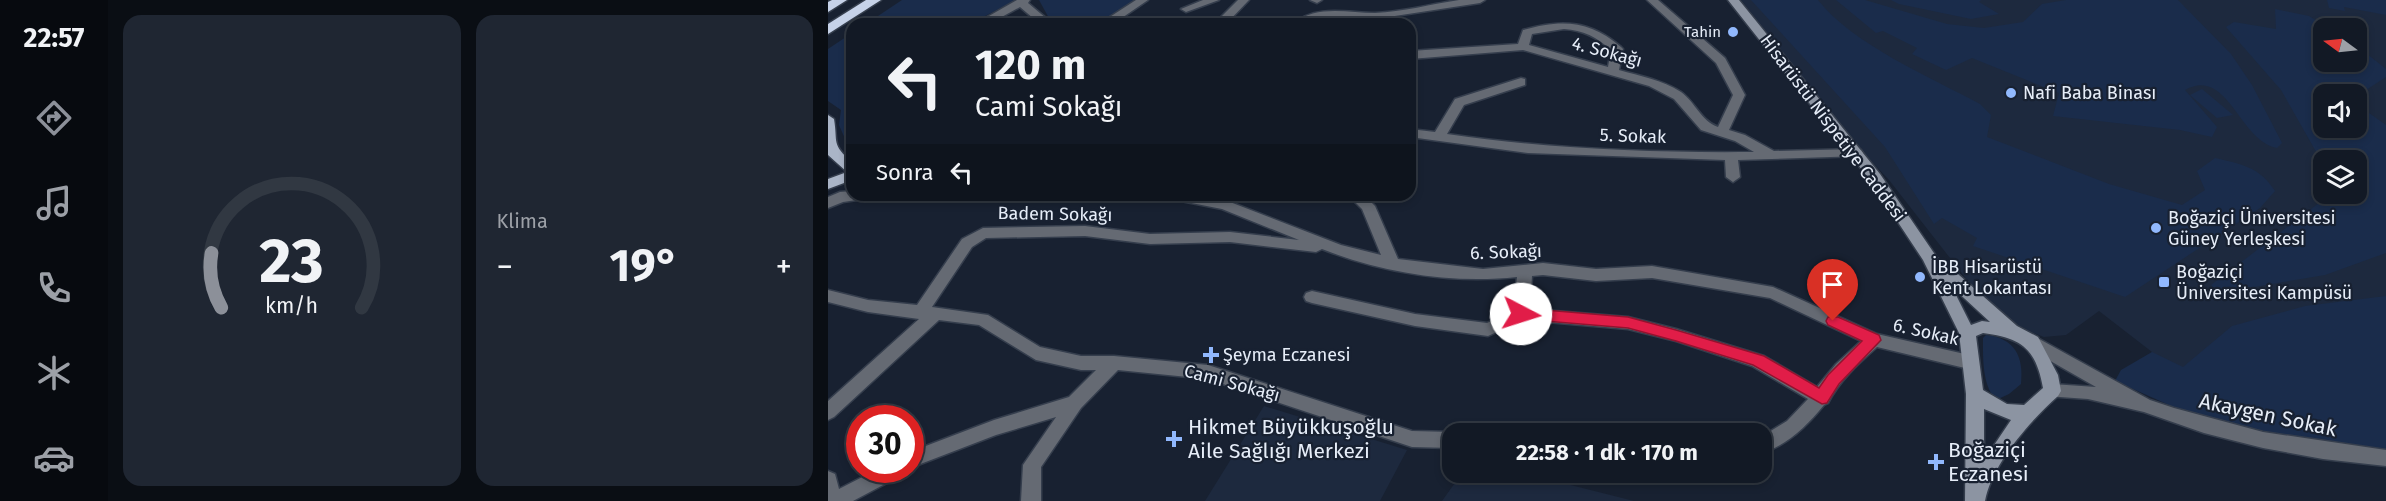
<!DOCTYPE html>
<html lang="tr">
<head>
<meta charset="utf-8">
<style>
  :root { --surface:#121925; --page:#1f2632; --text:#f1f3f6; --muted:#9ca0a7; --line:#313842; --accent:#8c9099 }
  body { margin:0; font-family:"Fira Sans",sans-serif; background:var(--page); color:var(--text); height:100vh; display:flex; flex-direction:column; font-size:22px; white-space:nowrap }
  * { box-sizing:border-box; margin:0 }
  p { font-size:20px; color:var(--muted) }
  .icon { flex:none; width:33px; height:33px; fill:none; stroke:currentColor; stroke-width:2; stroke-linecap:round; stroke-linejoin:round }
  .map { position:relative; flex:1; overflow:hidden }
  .side { display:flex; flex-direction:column; gap:15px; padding:15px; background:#0a0e14; width:720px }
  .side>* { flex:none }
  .guide { position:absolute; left:18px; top:18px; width:570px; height:183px; border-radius:18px; box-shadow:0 3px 9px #0003,0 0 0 2px var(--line); background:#121925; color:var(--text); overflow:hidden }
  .needle { width:39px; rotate:285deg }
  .controls { position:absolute; left:1485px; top:18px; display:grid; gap:12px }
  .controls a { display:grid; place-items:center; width:54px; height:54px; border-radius:12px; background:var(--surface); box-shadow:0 3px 9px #0003,0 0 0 2px var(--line); font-size:30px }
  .speed { position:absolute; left:18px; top:405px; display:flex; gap:12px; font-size:30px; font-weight:700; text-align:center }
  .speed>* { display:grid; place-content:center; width:78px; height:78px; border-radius:50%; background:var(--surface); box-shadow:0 3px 9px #0003,0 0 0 2px var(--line); line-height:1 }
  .speed .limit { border:9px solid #d22; background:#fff; color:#111 }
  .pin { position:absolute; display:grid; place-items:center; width:51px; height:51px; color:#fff; margin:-62px -26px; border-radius:50% 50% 50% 0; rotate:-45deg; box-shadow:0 0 6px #0007 }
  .pin .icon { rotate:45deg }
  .me { position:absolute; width:66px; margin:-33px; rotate:95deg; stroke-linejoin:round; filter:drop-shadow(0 0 4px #0008) }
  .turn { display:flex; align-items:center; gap:21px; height:126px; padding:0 30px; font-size:27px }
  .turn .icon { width:78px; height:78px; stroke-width:2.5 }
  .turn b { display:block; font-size:42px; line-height:51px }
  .then { display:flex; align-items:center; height:57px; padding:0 30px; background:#0003; gap:12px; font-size:22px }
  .big { font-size:45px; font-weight:700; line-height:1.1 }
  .side .tile { flex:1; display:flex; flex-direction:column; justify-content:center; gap:9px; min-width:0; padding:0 21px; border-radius:18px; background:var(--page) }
  .side .dial { align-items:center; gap:0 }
  .dial svg { height:156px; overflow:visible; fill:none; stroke:var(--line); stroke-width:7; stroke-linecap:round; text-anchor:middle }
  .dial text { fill:var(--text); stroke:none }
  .heat { display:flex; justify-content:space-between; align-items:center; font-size:33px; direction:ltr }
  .side .tiles { flex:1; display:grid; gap:15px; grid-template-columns:repeat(2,1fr) }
  .trip { position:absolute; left:614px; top:423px; width:330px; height:60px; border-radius:18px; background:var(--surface); box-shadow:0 3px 9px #0003,0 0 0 2px var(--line); font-weight:700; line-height:60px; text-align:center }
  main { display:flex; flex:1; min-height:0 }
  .menu { display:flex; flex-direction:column; width:108px; justify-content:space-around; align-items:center; background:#070a0f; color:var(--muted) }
  .menu .icon { width:42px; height:42px }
  .menu .current { color:var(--accent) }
  .menu b { font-size:27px; color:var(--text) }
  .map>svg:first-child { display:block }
</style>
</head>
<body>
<main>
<nav class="menu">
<b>22:57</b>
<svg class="icon current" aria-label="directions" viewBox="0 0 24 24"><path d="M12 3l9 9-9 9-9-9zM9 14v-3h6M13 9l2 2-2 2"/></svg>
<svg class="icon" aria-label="music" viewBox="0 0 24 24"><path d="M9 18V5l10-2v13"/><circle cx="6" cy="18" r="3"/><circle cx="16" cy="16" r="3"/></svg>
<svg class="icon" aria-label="phone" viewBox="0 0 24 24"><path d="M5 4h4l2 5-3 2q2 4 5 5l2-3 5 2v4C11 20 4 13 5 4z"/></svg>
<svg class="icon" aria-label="climate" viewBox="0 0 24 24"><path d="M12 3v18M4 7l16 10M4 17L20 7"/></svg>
<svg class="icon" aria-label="car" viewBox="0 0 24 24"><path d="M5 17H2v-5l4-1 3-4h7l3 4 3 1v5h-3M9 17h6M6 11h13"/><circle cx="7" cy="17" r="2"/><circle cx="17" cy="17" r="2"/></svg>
</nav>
<section class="side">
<div class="tiles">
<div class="tile dial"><svg viewBox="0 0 100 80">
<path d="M14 69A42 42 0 1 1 86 69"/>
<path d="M14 69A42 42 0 0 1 9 41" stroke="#8c9099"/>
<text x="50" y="56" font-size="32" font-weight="700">23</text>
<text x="50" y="72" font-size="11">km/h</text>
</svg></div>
<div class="tile"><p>Klima</p>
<div class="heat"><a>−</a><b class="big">19°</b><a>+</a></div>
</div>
</div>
</section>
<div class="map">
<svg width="1558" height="501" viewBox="0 0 1558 501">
  <rect width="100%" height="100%" fill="#182131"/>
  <!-- built -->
  <g fill="#1d293e" fill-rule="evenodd">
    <path d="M913 0H1558V451L1300 380 1324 352 1271 311 1238 335 1216 337 1197 330 1154 299 1061 180 1026 143ZM1496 28H1528V62H1496ZM1496 94H1528V128H1496ZM1496 160H1528V194H1496Z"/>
    <path d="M436 406 579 450 552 501H377Z"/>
    <path d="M634 473H695L806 501H614Z"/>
  </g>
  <!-- green -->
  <g fill="#1a2c4b" fill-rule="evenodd">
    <path d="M74 0H188L142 24H38Z"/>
    <path d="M211 0H310L280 20 266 24H233L222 20Z"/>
    <path d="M923 0H990C1024 44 1102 77 1152 104L1163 115 1159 137 1281 184 1354 205 1377 190 1369 171 1387 158C1413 164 1432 167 1447 191L1432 208 1297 297 1145 246 1149 238 1114 218 1106 224 1057 147Z"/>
    <path d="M1008 0H1037L1119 24 1156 28 1195 22 1214 4 1238 0H1350L1403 54 1424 85 1454 143 1449 148C1411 141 1400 66 1357 90L1389 127 1384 137 1352 130 1225 116 1231 93 1144 58 1118 70 1084 54 1089 48 1055 31 1048 33Z"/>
    <path d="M1063 0H1153L1151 2 1171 14 1143 19 1071 4Z"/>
    <path d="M1499 0H1558V15L1516 7 1517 11 1501 8Z"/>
    <path d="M1447 9 1481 16 1500 28H1496V62H1528L1529 46 1558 69V77L1535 92 1541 113 1558 125V253L1497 275 1426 287 1388 290 1383 285 1495 200 1498 194H1528V160H1496L1495 164 1453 90 1398 27 1406 22 1448 29ZM1496 94H1528V128H1496Z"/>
    <path d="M24 33V155L11 125 13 110 0 101V49Z"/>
    <path d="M1374 89 1405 115 1389 118 1362 95Z"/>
    <path d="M1558 296V451L1475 441 1377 421 1287 381 1293 370 1324 352 1355 367 1404 326 1477 306Z"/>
    <path d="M1158 335C1187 338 1196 357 1193 384L1181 394 1168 400C1154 385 1155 358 1155 338Z"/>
  </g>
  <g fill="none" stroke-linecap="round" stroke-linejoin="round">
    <defs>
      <g id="minor">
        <path d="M189 0H202L200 3 225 24H212L192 7 161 24H147Z"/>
        <path d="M308 0H320L285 24H271Z"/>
        <path d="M375 0H391L358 12 353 9Z"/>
        <path d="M410 0H421L398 24H386Z"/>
        <path d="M482 0H494L489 3Z"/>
        <path d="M631 0H657L652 3 547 19 521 16 496 18 481 24H465C488 4 520 13 547 13 574 12 604 4 631 0Z"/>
        <path d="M819 0H830L897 58 917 95 901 130 917 135 946 151 1028 149 1033 150 1035 153 1033 156 910 160 912 177 905 182 898 177 897 160 700 153 582 137V129L607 132 627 99 693 78 697 79V85L636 105 619 134C721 149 823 153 926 152L907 141 873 130 846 99 821 86 695 50 582 59V51L690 44 695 30C733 19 762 20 793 47L795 49 791 70C812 76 834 80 853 92 867 102 873 121 890 127L905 95 888 63ZM736 29C755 30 769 37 783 50L780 67 701 45 704 34Z"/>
        <path d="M24 191V195H45L43 198 15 202 0 208V197L12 192Z"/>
        <path d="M341 195H372L402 202 513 245 553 255 534 209 520 195H536L547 206 570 259 655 269 715 263 768 269 824 266 945 287 1049 334 1141 355 1147 357 1149 362 1147 367 1141 369 1049 347C1030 364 1011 381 1000 403L996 405C978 427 960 444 933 454V437L959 421 980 399 924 366 848 341 800 329 695 320 660 336 587 326 484 303 478 301 476 297 478 293 484 291 587 314 659 323 685 311 689 277C625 284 554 273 494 249L488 252 402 242 322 244 257 236 158 238 144 247 104 307 160 315 212 347 253 356H286L380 365 584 431 624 432 628 434H624V448L584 447 380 379 290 370 253 408 213 467V501H193L195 465 228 417 168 435 82 468V452L166 420 241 397 268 370H253L208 360 151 325 111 320 6 417 0 420V401L91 319 40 312 0 302V290L40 300 89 305 134 239 155 228 257 226 322 234 402 232 471 240 394 209 348 200ZM715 275 768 281 824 278 942 298 1033 341 1008 364 989 387 936 356 848 329 800 317 702 309 704 276Z"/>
        <path d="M1204 335 1322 400 1346 408 1435 432 1558 450V466L1495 459 1435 448 1376 433 1316 412 1260 399 1218 396 1215 391 1218 386 1224 384 1268 387 1198 347 1196 342 1198 337Z"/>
        <path d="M719 426H766L772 428 775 434H710L713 428Z"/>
        <path d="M48 470H74L72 476 25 501H0V471L7 474 11 489Z"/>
      </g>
      <path id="secondary" d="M900 0H911L1052 174 1110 259 1114 260 1189 326 1210 337 1230 375 1233 391 1230 396C1202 421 1164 464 1157 501H1137L1138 394 1131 333 1095 260 1042 180ZM1124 287 1162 322 1154 321 1143 325ZM1155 333C1194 338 1208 349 1215 388L1196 405 1179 404 1155 390 1148 336ZM1156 409 1183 420 1156 460Z"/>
      <path id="primary" d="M0 115 6 119C10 143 3 144 24 162V180L0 189V179L19 172 0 155Z"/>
      <g id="motorway">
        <path d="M4 0H19L0 12V2Z"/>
        <path d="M38 0H53L0 34V24Z"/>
      </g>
    </defs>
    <!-- minor casing -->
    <use href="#minor" stroke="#353e4d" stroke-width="3"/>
    <!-- secondary casing -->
    <use href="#secondary" stroke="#353e4d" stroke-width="3"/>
    <!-- primary casing -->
    <use href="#primary" stroke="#353e4d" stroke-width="3"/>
    <!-- motorway casing -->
    <use href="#motorway" stroke="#353e4d" stroke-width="3"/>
    <!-- minor -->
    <use href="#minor" fill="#656a73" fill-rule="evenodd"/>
    <!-- secondary -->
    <use href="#secondary" fill="#8c94a2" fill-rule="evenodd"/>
    <!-- primary -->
    <use href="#primary" fill="#aab5c7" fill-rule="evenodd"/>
    <!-- motorway -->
    <use href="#motorway" fill="#c6d2e8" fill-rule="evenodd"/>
  </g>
  <!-- route -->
  <path fill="#e11d48" stroke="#92132f" stroke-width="1.5" d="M693 308 800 317 848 330 936 356 991 388 1000 375 1034 341 1000 325 998 321 1000 317H1010L1051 335 1053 340 1011 384 999 403 994 404 925 365 848 341 800 328 693 319 686 314Z"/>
  <!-- markers -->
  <g fill="#91b8fd" stroke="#182131" stroke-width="2">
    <circle cx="905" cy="32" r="6"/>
    <circle cx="1183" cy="93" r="6"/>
    <circle cx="1328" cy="228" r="6"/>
    <circle cx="1092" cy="277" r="6"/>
    <rect x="1330" y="276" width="12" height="12" rx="3"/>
    <path d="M380 346h6v6h6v6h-6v6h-6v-6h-6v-6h6z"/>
    <path d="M343 430h6v6h6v6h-6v6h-6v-6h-6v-6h6z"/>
    <path d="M1105 453h6v6h6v6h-6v6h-6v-6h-6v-6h6z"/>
  </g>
  <g text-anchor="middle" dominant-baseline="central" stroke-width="4.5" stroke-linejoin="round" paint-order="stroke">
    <!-- far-poi labels -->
    <g font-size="15" fill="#e6edf8" stroke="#182131" text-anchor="end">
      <text x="893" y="32">Tahin</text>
    </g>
    <!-- street labels -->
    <g font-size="18" fill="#e6edf8" stroke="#182131">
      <text transform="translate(779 52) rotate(15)">4. Sokağı</text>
      <text transform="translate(1005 128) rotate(53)">Hisarüstü Nispetiye Caddesi</text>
      <text transform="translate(805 136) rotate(2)">5. Sokak</text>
      <text transform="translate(227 214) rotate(1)">Badem Sokağı</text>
      <text transform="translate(678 252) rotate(-2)">6. Sokağı</text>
      <text transform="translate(1098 332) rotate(13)">6. Sokak</text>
      <text transform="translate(404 383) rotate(15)">Cami Sokağı</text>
    </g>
    <!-- poi labels -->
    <g font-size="18" fill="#e6edf8" stroke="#182131" text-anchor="start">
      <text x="1195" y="93">Nafi Baba Binası</text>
      <text x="1340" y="218">Boğaziçi Üniversitesi<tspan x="1340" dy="21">Güney Yerleşkesi</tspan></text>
      <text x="1104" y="267">İBB Hisarüstü<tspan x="1104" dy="21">Kent Lokantası</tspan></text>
      <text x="1348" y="272">Boğaziçi<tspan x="1348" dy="21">Üniversitesi Kampüsü</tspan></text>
      <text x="395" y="355">Şeyma Eczanesi</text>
    </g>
    <!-- near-street labels -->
    <g font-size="21" fill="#e6edf8" stroke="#182131">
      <text transform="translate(1440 415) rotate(12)">Akaygen Sokak</text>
    </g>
    <!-- near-poi labels -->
    <g font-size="21" fill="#e6edf8" stroke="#182131" text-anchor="start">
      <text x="360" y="427">Hikmet Büyükkuşoğlu<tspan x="360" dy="24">Aile Sağlığı Merkezi</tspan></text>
      <text x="1120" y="450">Boğaziçi<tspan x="1120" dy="24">Eczanesi</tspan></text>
    </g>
  </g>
</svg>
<div class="controls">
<a><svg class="needle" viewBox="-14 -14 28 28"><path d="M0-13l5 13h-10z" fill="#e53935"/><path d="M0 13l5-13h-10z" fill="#9ca0a7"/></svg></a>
<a><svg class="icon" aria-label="sound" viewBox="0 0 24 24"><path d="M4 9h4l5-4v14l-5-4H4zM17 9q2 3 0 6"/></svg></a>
<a><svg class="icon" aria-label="layers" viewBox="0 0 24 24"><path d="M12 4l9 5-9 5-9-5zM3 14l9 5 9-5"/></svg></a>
</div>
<div class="speed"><div class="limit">30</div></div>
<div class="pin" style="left:1005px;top:321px;background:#d93025"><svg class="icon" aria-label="arrive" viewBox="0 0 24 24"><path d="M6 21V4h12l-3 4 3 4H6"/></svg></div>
<svg class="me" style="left:693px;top:314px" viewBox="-20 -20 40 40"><circle r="19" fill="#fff"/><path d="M0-13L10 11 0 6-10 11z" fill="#e11d48"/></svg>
<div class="trip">22:58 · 1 dk · 170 m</div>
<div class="guide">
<div class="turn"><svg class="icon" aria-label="left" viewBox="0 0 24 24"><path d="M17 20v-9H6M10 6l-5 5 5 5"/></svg><div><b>120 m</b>Cami Sokağı</div></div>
<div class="then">Sonra<svg class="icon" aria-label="left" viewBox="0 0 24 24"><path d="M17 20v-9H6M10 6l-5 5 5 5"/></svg></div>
</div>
</div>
</main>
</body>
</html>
